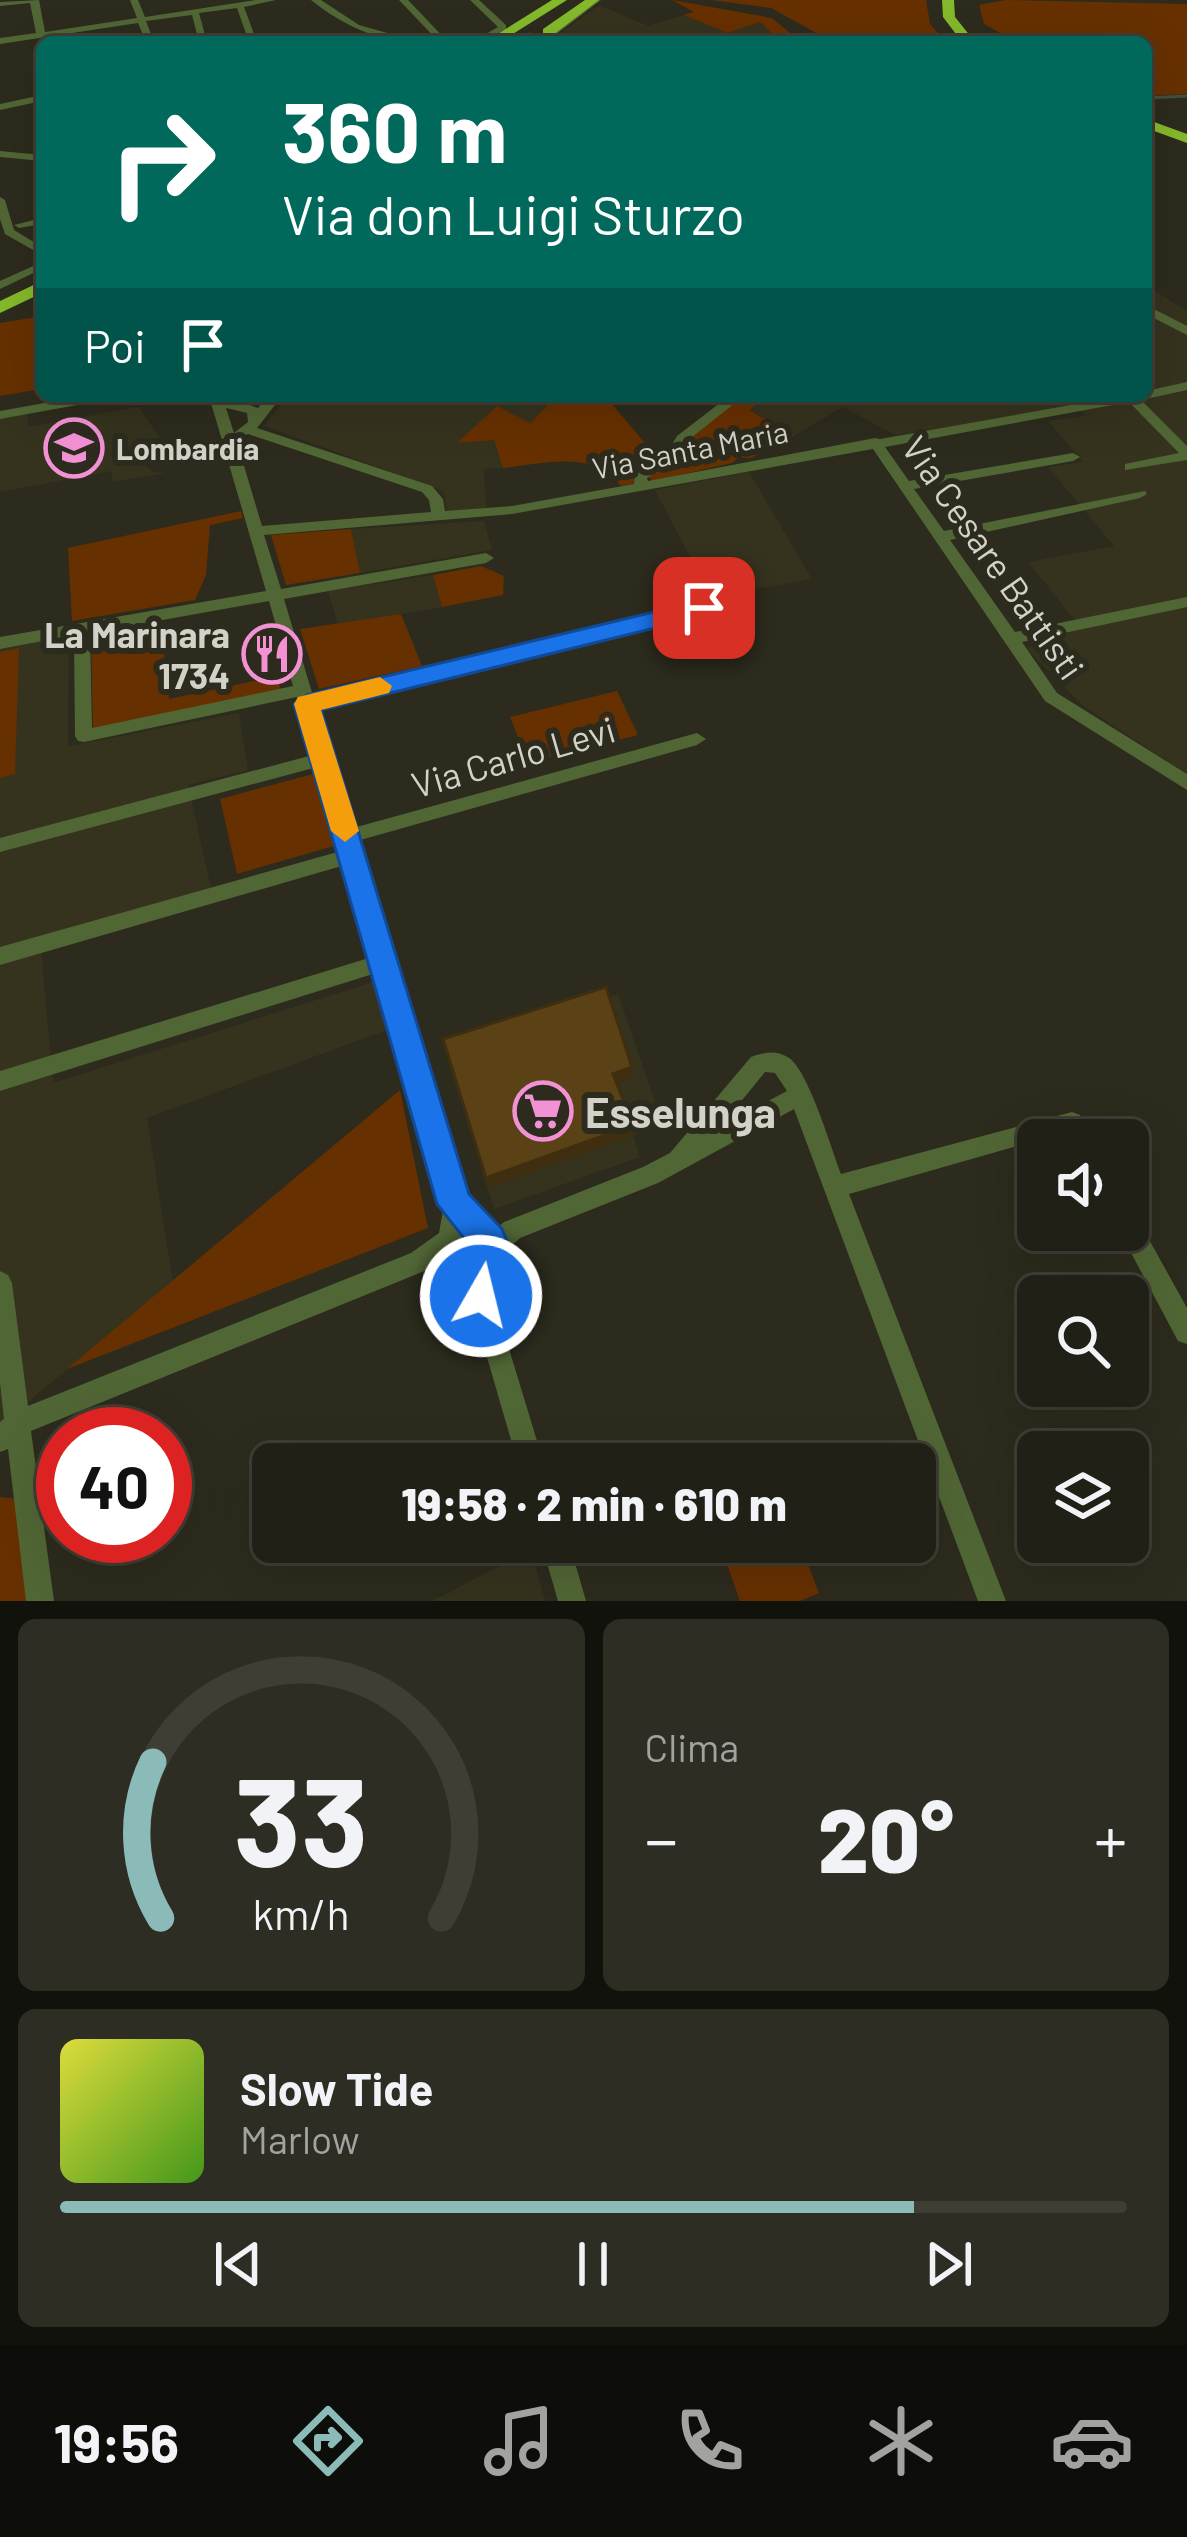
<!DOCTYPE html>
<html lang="it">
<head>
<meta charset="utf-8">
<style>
  :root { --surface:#212016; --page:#2d2d23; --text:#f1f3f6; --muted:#a2a3a1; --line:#3e3e35; --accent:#8bbbb9 }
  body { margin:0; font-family:Barlow,sans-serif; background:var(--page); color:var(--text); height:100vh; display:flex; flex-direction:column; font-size:45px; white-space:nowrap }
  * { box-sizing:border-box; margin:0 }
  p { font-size:39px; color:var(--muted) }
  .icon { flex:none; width:66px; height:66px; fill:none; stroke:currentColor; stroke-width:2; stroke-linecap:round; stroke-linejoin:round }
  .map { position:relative; height:1601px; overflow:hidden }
  .panel { display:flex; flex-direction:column; gap:18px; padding:18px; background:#12120c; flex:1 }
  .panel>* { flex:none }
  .hud { position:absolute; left:36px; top:36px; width:1116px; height:366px; border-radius:18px; box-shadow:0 12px 48px #0002,0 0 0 3px var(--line); background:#00695c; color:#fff; overflow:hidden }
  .fabs { position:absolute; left:1017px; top:1119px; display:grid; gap:24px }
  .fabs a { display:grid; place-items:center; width:132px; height:132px; border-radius:18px; background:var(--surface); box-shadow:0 12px 48px #0002,0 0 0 3px var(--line); font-size:60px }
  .speed { position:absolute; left:36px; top:1407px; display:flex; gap:24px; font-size:60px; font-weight:700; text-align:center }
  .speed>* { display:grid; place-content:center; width:156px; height:156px; border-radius:50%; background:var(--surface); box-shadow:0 12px 48px #0002,0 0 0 3px var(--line); line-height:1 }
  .speed .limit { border:18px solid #d22; background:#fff; color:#111 }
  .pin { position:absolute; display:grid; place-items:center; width:102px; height:102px; color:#fff; margin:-51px; border-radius:24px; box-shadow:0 6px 18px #0006 }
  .me { position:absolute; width:132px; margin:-66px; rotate:8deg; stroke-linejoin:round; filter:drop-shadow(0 0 9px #0008) }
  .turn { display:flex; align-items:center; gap:42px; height:252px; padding:0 48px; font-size:54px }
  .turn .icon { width:156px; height:156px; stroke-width:2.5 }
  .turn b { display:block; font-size:84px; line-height:102px }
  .then { display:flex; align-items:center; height:114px; padding:0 48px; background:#0003; gap:24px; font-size:45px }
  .big { font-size:90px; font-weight:800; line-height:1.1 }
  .panel .widget { flex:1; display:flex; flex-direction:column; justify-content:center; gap:18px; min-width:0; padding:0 42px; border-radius:18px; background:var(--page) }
  .panel .dial { align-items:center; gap:0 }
  .dial svg { height:312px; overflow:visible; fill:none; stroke:var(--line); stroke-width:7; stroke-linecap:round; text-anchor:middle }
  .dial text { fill:var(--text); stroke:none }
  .song { display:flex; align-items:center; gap:36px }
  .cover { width:144px; height:144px; border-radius:18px; background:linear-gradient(135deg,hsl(60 70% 55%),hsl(100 70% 35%)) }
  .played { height:12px; border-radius:6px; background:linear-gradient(90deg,var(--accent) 80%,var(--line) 80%) }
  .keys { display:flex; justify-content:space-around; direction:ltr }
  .heat { display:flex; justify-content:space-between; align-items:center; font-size:66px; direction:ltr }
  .panel .tiles { flex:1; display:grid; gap:18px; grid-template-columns:1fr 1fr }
  .widget:last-child { grid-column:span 2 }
  .trip { position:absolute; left:252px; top:1443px; width:684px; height:120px; border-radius:18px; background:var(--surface); box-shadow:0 12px 48px #0002,0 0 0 3px var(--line); font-weight:800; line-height:120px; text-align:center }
  .tab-bar { display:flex; height:192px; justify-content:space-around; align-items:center; background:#0d0d09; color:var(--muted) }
  .tab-bar .icon { width:84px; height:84px }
  .tab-bar .on { color:var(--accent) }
  .tab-bar b { font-size:54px; color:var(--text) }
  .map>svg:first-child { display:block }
</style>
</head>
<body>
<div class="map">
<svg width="1187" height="1601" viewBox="0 0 1187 1601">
  <rect width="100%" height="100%" fill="#2c2b1d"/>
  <!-- built -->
  <g fill="#35331e">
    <path d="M599 5 648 26 684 15 727 33 760 22 780 42H548Z"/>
    <path d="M1146 285 1187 311V774L1082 705 1027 649 1044 639 1082 629 1028 562 1114 546 1048 467 1083 462 1048 421 1086 416 1079 408 895 435 843 407 795 435 748 409 769 396H1146Z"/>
    <path d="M288 396H593L549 404 530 423 520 420 460 443 494 440 503 468 484 469 486 511 448 513 443 491 264 426Z"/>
    <path d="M138 407 163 442 143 450 141 462 153 472 167 473 113 482 111 471 0 492V419L27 414 28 427Z"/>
    <path d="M749 472 812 579 711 597 655 490Z"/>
    <path d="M484 521 492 550 360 573 351 529Z"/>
    <path d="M433 575 442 607 338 625 328 591Z"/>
    <path d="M69 633 68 746 239 713 248 770 188 785 211 888 40 938 53 1083 373 982 387 1030 147 1118 173 1282 0 1425V646Z"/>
    <path d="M618 994 663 1125 633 1136 640 1157 494 1209 445 1051Z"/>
    <path d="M531 1550 545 1601H432Z"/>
  </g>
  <!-- green -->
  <g fill="#673000">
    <path d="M672 0 772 18 795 37 812 42H780L760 22 727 33 684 15 694 12Z"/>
    <path d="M711 0H926L930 24 946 42 820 35 771 8Z"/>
    <path d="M1006 0 1187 4V94L1146 96V42H1016L984 24 979 5Z"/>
    <path d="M42 316V389L0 396V323Z"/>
    <path d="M593 396H644L611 403 660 461 637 473 633 484 621 486C596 449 543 464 503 468L494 440 457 443 497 406 530 423 549 404Z"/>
    <path d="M745 396H769L749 410 795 435 751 458 739 457 732 463 653 481 647 475 675 460 688 437Z"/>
    <path d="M241 511 243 518 210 525 206 575 195 600 72 621 68 548Z"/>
    <path d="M351 529 360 573 286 585 271 535Z"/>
    <path d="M481 566 504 576 503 595 442 607 433 575Z"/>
    <path d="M401 614 422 666 319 689 300 629Z"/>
    <path d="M161 625 169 699 277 676 281 691 93 730 91 638Z"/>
    <path d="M19 648 15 774 0 778V652Z"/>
    <path d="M617 691 638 735 528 763 510 717Z"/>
    <path d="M313 774 334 846 237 874 220 799Z"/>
    <path d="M400 1090 428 1228 67 1369Z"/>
    <path d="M0 1497 18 1499 28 1601H0Z"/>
    <path d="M719 1542H799L819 1593 800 1601H740Z"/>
  </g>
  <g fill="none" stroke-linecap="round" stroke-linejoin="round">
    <!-- stream -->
    <path stroke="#405042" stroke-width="3" d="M1146 98 1187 96"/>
    <!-- minor-tunnel -->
    <path stroke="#454437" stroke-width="9" stroke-dasharray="9 4.5" stroke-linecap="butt" d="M530 42 534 33"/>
    <!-- minor -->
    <g fill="#516635" fill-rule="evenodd">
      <path d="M39 0 45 32 137 18 130 0H138L145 17 256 0H276L244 7 257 42H249L237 8 199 13 207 42H199L192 15 146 21 154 42H146L138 23 0 44V38L36 33 30 3 0 6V2Z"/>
      <path d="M311 0H321L359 25 419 42C378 42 342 25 311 0Z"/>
      <path d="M399 0H408L448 42H439Z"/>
      <path d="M470 0H479L506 25V29L482 42H472L498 27Z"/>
      <path d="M592 0H601L546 42H537Z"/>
      <path d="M727 33 730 38 707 42 708 40Z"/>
      <path d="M42 95V101L0 110V104Z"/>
      <path d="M0 151 42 155V161L0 157Z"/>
      <path d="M0 197 5 200 14 230 42 247V255L5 234 0 219Z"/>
      <path d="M42 218V224L19 228 14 225Z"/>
      <path d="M42 262V269L0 289V281Z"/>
      <path d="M1146 305 1187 326V335L1146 314Z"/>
      <path d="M1187 382V390L1141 400 1187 446V460L1125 470V464L1179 453 1129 402 885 447 909 481 1073 453 1080 457 1073 461 914 489 944 531 1145 491 1147 494 1140 498 950 540 1015 632 1187 597V607L1022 642 1057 693 1187 774V790L1045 701 873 449 512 514 264 535 281 589 486 553 494 558 486 563 284 599 313 696 715 601 723 606 715 611 317 708 353 828 697 733 706 739 697 745 357 841 464 1198 495 1230 504 1222 643 1167 670 1153 751 1057C765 1052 777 1050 789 1058 808 1070 832 1150 841 1174L1072 1112 1080 1115 1093 1140H1070L1067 1134 1038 1140 849 1194 1006 1601H978L794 1109 658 1183 520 1238 493 1262V1296L544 1464H518L471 1302 455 1277 438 1262 427 1270 31 1431 54 1601H26L8 1449 0 1452V1422L4 1419 0 1383V1271L8 1275 12 1283 28 1406 411 1253 439 1233 444 1205 376 973 0 1091V1071L372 957 345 865 0 965V947L341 851 317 767 0 852V838L313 755 297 697 84 742 78 741 75 736 74 635 0 649V637L266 591 209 396H223L258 408 268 396H282L257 428 432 486 443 499 445 511 512 506 634 484 635 473 665 456 677 436 729 396H744L687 441 675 462 647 478 648 481 875 438 880 439 1121 396H1146V391ZM226 408 247 413 248 422 234 433ZM248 434 422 492 429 500 431 512 262 526 235 436 240 438ZM269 601 293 686 92 728 90 633ZM765 1072 775 1073 787 1091 721 1126ZM463 1230 477 1244 470 1260 460 1251Z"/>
      <path d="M83 396H112L105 400 0 419V411Z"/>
      <path d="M1128 1212 1136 1216 1187 1308V1344L1178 1341 1120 1232 1119 1230H1128Z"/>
      <path d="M541 1542H569L586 1601H558Z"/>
    </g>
    <!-- highway -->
    <g fill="#84b92b" fill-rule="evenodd">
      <path d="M552 0H567L500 42H485Z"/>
      <path d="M585 0H599L553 35H543V29Z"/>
      <path d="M942 0H954L955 17 975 42H962L943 17Z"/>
      <path d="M1146 119 1187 134V143L1146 128Z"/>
      <path d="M42 281V293L0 313V301Z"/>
    </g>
  </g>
  <!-- shaded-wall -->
  <g fill="#3f2e0f">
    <path d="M632 1067V1079L613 1085V1074Z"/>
    <path d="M633 1125V1136L488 1188 486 1178Z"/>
  </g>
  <!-- building -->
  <g fill="#5a4216" stroke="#3f2e0f" stroke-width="3">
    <path d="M138 39 140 42H102L104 41Z"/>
    <path d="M606 987 632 1067 613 1074 633 1125 486 1178 443 1039Z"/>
  </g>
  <!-- route -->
  <path fill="#1a73e8" stroke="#114b97" stroke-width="3" d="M704 600 716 608 712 614 321 710 469 1194 502 1229 507 1241 498 1270 499 1296 494 1309 481 1314 468 1309C459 1288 459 1266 471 1247L437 1204 294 704 307 695Z"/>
  <!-- slow -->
  <path fill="#f59e0b" d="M380 677 392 686 389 693 321 710 359 831 345 842 331 831 294 704 298 697Z"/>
  <!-- icons -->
  <defs>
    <symbol id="school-ring" viewBox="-11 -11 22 22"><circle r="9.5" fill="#2c2b1d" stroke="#f391d5" stroke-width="1.5"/><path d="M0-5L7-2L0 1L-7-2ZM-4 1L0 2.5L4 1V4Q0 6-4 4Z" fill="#f391d5"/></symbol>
    <symbol id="restaurant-ring" viewBox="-11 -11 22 22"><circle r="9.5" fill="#2c2b1d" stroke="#f391d5" stroke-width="1.5"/><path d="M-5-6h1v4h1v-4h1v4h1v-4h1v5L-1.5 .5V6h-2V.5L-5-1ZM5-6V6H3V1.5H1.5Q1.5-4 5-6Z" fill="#f391d5"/></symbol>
    <symbol id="supermarket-ring" viewBox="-11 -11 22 22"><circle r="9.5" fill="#2c2b1d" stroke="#f391d5" stroke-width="1.5"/><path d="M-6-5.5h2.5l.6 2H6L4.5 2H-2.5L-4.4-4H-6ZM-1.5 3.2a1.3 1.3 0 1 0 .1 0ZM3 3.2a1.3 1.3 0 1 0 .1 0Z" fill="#f391d5"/></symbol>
  </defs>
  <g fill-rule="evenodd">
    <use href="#school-ring" x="41" y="415" width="66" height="66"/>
    <use href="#restaurant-ring" x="239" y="621" width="66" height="66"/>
    <use href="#supermarket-ring" x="510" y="1078" width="66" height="66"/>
  </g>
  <g text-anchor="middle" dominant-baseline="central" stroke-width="12" stroke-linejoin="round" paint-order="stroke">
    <!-- far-poi labels -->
    <g font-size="30" font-weight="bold" fill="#d3d2c9" stroke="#2c2b1d" text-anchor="start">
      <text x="116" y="448">Lombardia</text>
    </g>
    <!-- far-street labels -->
    <g font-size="30" fill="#d3d2c9" stroke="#2c2b1d">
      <text transform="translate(690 449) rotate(-11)">Via Santa Maria</text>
    </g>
    <!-- street labels -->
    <g font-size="36" fill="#d3d2c9" stroke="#2c2b1d">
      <text transform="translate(994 557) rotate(55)">Via Cesare Battisti</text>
      <text transform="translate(513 756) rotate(-16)">Via Carlo Levi</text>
    </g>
    <!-- poi labels -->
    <g font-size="36" font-weight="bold" fill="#d3d2c9" stroke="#2c2b1d" text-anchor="end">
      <text x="230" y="633">La Marinara<tspan x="230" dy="41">1734</tspan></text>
    </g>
    <!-- near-poi labels -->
    <g font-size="42" font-weight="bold" fill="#d3d2c9" stroke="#2c2b1d" text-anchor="start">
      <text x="585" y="1111">Esselunga</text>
    </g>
  </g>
</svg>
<div class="fabs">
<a><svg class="icon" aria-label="sound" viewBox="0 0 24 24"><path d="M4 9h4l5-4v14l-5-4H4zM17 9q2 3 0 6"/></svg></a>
<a><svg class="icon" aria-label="search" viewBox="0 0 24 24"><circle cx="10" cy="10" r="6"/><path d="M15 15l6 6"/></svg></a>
<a><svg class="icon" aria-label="layers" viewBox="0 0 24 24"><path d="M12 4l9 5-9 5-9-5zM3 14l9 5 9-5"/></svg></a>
</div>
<div class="speed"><div class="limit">40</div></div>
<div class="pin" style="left:704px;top:608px;background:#d93025"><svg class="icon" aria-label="arrive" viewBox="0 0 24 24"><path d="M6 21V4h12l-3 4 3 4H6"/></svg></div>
<svg class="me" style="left:481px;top:1296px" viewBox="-20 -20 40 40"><circle r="17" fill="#1a73e8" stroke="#fff" stroke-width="3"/><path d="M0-11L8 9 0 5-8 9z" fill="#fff"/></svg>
<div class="trip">19:58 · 2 min · 610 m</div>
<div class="hud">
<div class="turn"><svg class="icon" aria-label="right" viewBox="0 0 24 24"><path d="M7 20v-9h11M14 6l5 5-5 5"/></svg><div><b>360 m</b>Via don Luigi Sturzo</div></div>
<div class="then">Poi<svg class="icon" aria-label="arrive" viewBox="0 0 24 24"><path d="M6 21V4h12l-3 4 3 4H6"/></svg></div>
</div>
</div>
<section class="panel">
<div class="tiles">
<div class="widget dial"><svg viewBox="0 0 100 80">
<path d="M14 69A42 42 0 1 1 86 69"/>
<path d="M14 69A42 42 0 0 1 12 29" stroke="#8bbbb9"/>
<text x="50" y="56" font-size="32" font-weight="700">33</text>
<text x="50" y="72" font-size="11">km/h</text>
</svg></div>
<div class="widget"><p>Clima</p>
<div class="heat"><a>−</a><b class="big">20°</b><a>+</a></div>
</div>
<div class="widget">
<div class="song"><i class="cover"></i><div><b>Slow Tide</b><p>Marlow</p></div></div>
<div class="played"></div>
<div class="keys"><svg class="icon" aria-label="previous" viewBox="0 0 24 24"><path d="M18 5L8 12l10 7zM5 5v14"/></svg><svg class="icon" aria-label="pause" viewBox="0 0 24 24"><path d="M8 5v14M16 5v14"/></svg><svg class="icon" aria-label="next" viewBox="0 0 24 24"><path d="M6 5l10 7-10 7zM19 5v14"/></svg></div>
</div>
</div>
</section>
<nav class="tab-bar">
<b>19:56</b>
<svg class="icon on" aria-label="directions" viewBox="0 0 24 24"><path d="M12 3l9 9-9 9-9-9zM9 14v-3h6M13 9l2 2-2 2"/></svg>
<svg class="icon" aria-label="music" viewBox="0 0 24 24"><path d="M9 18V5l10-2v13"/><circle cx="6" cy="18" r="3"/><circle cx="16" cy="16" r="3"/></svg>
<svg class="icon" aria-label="phone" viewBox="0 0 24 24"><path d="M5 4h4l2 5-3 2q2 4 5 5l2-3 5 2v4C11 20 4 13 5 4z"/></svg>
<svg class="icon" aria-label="climate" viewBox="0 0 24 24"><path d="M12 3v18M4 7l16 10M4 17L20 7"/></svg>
<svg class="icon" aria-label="car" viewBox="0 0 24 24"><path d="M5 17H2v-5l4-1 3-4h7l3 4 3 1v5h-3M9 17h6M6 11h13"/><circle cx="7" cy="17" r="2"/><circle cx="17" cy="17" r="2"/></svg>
</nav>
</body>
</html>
